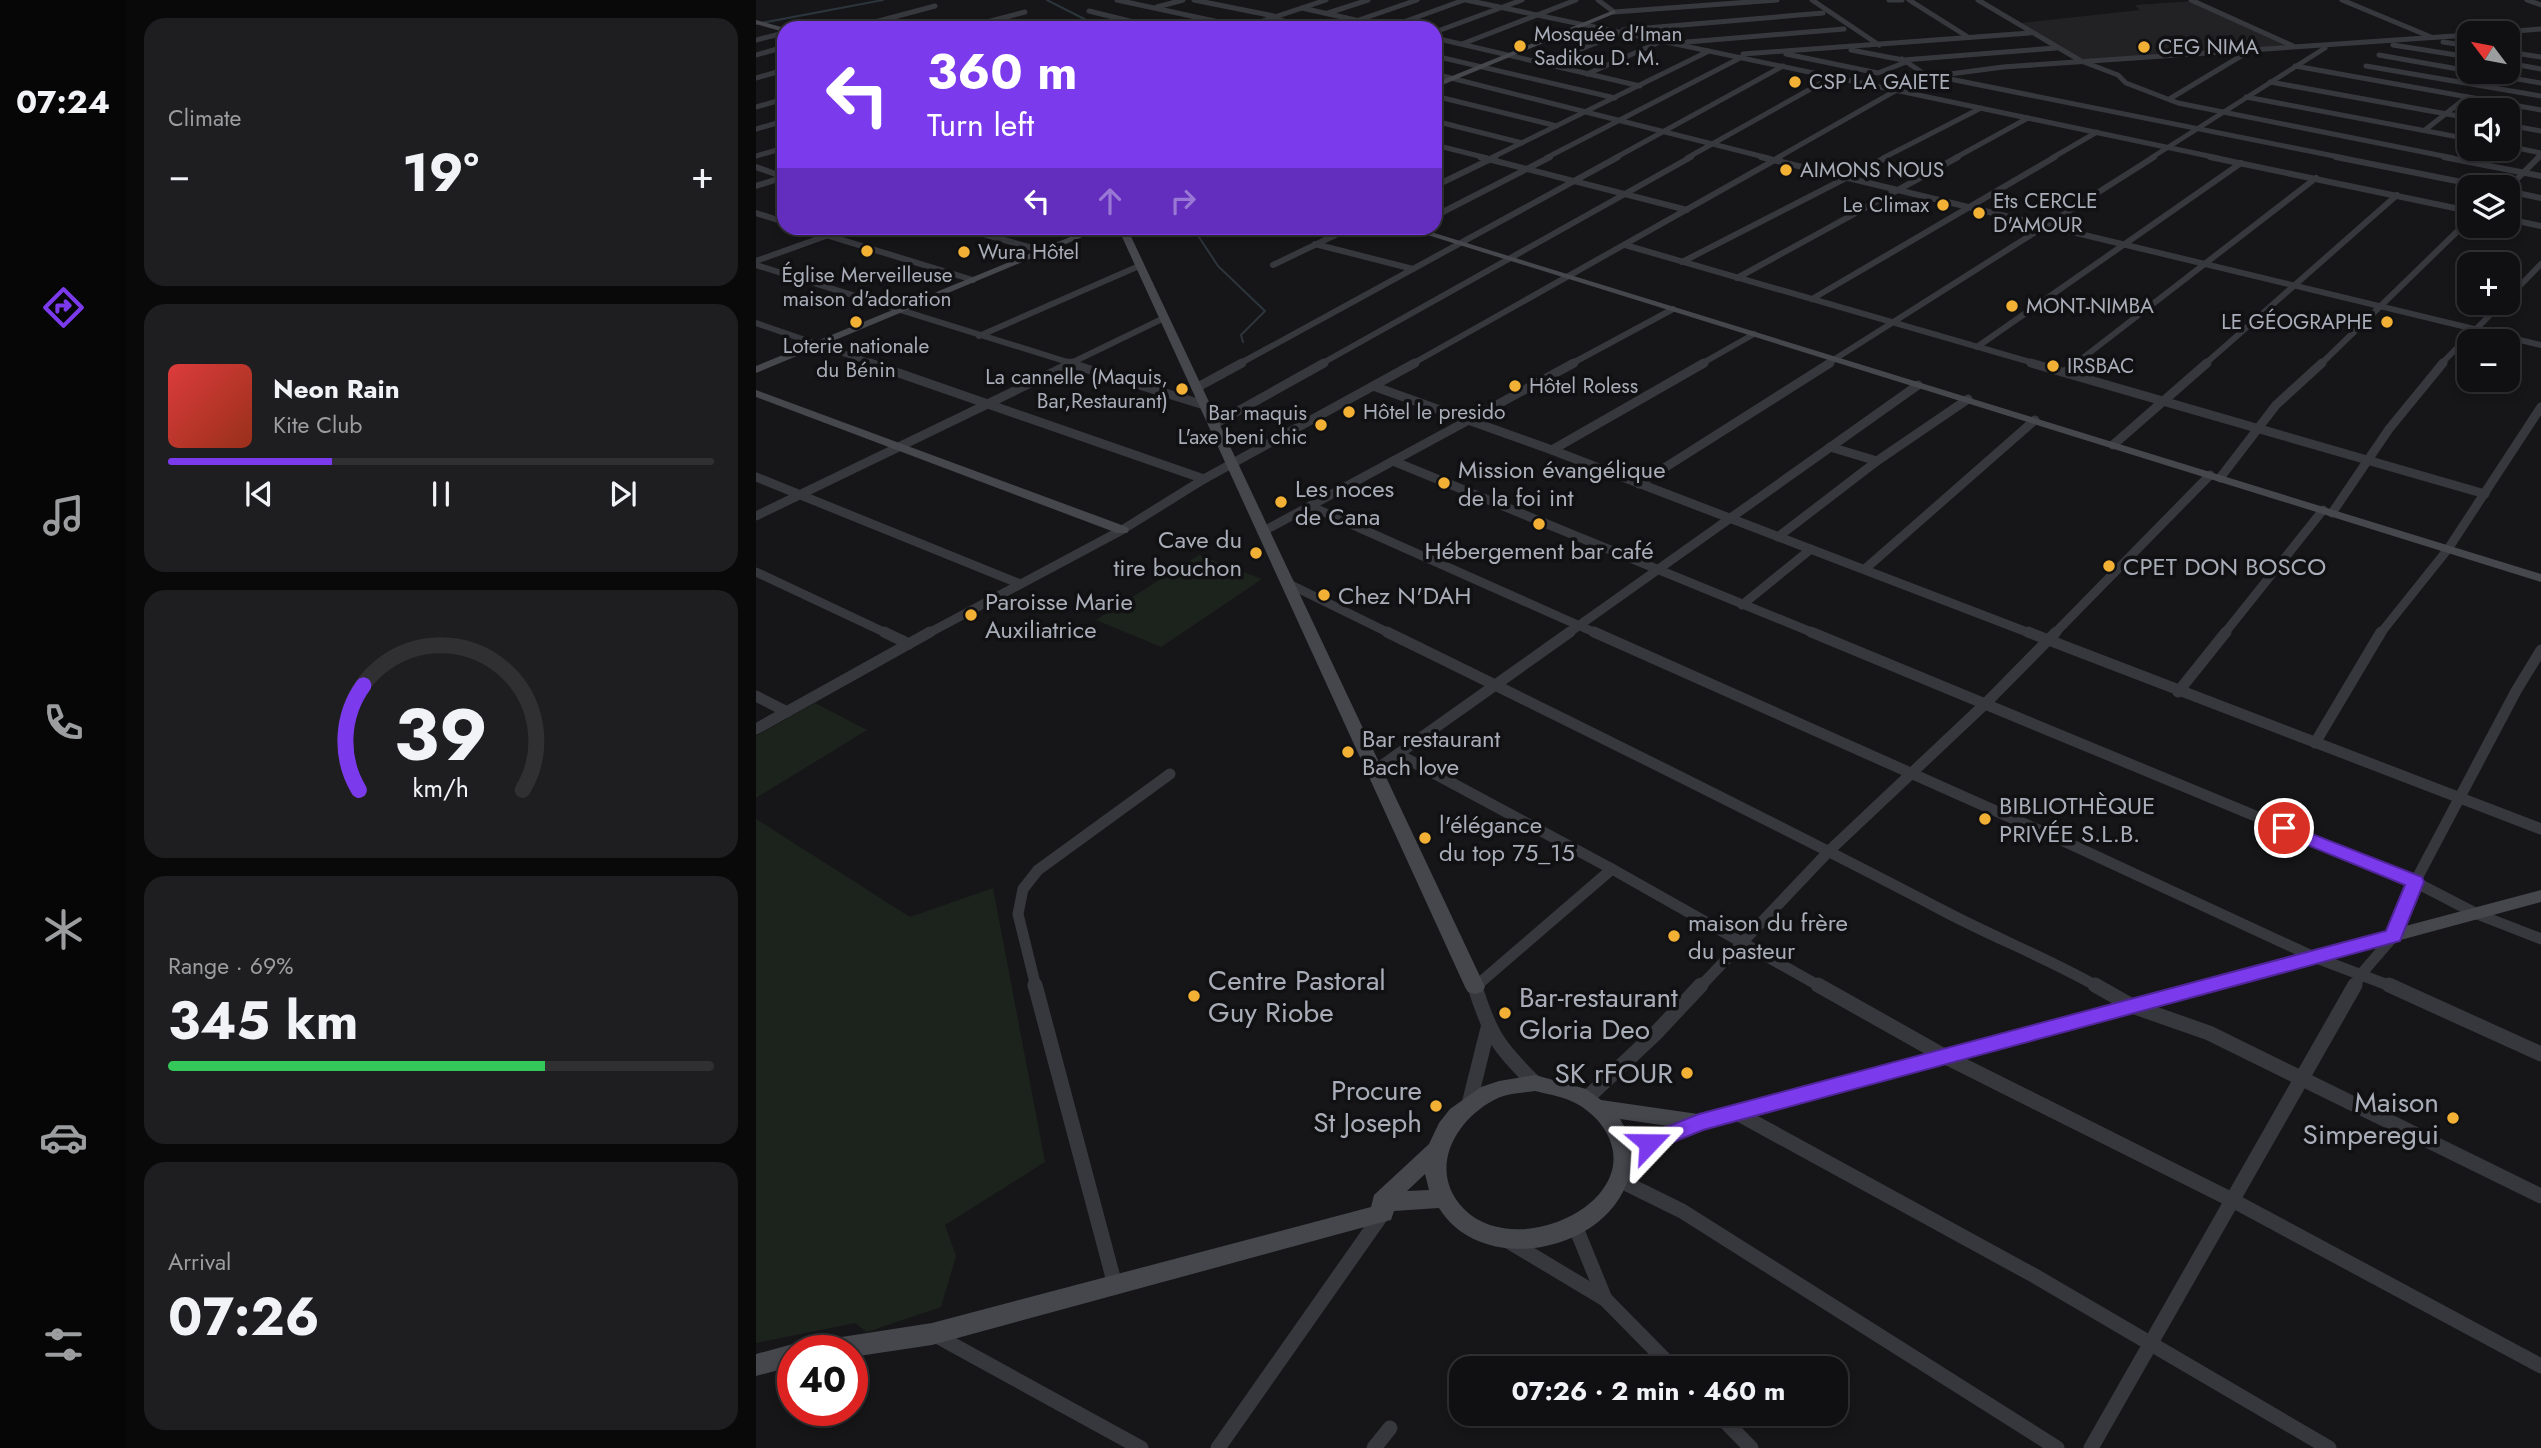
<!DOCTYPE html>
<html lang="en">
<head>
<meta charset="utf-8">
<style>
  :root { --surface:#101012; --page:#1e1e20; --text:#f1f3f6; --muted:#9c9d9f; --line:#303032; --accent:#7c3aed }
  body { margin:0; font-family:Jost,sans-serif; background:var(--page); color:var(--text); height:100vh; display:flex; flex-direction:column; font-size:26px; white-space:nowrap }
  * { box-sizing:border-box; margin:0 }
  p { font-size:23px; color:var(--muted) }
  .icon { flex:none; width:38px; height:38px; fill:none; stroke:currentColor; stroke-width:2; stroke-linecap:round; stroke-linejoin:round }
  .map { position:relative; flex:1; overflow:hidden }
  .drawer { display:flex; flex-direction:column; gap:18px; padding:18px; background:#09090a; width:630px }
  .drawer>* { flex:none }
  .guide { position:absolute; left:21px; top:21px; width:665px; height:214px; border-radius:21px; box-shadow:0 4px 10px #0003,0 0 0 2px var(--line); background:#7c3aed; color:#fff; overflow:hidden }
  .needle { width:46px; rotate:302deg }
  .buttons { position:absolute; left:1701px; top:21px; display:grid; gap:14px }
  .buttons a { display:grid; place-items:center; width:63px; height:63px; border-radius:14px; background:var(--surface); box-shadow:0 4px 10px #0003,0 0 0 2px var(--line); font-size:35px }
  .speed { position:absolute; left:21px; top:1335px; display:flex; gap:14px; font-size:35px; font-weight:700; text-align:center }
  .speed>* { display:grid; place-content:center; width:91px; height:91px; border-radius:50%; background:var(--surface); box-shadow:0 4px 10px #0003,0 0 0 2px var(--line); line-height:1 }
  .speed .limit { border:10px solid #d22; background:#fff; color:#111 }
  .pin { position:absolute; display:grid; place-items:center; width:60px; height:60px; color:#fff; margin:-30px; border:4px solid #fff; border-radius:50%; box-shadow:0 2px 7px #0007 }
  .me { position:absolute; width:77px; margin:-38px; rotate:67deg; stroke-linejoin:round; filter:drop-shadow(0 0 5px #0008) }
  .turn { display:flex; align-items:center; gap:24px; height:147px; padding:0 35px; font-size:32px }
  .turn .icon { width:91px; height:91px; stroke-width:2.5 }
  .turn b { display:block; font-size:49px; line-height:60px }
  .lanes { display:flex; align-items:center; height:66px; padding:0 35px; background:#0003; justify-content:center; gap:35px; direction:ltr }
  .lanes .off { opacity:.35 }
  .big { font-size:52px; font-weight:700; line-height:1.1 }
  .drawer .tile { flex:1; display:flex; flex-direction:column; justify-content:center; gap:10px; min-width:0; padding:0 24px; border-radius:21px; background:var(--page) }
  .drawer .dial { align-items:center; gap:0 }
  .dial svg { height:182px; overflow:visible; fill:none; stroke:var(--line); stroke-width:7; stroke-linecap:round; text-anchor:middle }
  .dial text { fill:var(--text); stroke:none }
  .song { display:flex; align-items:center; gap:21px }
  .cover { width:84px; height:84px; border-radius:10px; background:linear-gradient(135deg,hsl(0 70% 55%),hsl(10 70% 35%)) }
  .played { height:7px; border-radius:4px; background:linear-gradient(90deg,var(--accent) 30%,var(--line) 30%) }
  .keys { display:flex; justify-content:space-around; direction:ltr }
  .heat { display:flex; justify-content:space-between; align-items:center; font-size:38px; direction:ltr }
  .charge { height:10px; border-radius:5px; background:linear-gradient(90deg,#34c759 69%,var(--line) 0) }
  .trip { position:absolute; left:693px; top:1356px; width:399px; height:70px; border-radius:21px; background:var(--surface); box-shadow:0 4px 10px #0003,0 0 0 2px var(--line); font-weight:700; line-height:70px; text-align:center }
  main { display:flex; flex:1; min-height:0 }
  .tab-bar { display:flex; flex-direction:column; width:126px; justify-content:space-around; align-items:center; background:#060607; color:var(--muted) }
  .tab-bar .icon { width:49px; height:49px }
  .tab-bar .on { color:var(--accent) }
  .tab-bar b { font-size:32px; color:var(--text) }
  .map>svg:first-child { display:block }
</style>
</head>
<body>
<main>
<nav class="tab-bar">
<b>07:24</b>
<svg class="icon on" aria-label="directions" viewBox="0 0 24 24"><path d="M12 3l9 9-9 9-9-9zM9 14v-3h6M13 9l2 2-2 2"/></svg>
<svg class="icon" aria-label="music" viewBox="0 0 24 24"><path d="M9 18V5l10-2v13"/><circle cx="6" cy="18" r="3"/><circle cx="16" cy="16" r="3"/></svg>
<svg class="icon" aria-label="phone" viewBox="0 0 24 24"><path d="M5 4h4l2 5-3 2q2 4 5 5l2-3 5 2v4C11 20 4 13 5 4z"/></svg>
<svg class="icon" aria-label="climate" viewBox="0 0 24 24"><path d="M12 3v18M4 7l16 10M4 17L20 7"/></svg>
<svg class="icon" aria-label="car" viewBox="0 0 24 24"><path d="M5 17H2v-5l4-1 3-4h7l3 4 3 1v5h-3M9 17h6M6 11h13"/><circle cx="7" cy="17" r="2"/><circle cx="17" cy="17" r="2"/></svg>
<svg class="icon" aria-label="filters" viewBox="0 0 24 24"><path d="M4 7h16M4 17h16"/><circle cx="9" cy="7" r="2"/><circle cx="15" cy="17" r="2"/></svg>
</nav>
<section class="drawer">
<div class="tile"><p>Climate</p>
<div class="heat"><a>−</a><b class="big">19°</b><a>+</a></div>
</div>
<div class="tile">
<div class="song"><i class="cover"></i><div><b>Neon Rain</b><p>Kite Club</p></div></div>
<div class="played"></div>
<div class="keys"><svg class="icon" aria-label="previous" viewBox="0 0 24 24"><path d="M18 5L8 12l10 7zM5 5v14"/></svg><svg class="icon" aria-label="pause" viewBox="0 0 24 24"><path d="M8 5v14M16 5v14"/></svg><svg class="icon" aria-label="next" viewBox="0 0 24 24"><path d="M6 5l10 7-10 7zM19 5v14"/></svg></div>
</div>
<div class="tile dial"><svg viewBox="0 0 100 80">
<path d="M14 69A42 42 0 1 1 86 69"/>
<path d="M14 69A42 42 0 0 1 16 23" stroke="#7c3aed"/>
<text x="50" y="56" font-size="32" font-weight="700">39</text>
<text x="50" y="72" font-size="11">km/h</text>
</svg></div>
<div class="tile"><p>Range · 69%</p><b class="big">345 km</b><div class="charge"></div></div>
<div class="tile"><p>Arrival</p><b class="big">07:26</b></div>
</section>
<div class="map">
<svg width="1785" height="1448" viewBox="0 0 1785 1448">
  <rect width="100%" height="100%" fill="#161618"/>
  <!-- built -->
  <path fill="#222225" d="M1439 1 1543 46 1327 60 1265 23 1384 10 1379 5Z"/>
  <!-- green -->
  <g fill="#1c231d">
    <path d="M443 555 506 579 405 647 340 620Z"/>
    <path d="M59 703 111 730 0 798V736Z"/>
    <path d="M0 819 154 917 237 888 289 1162 189 1225 200 1256 185 1307 111 1332 99 1323 0 1343Z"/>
  </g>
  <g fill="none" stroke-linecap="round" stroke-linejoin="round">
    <!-- stream -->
    <g stroke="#2c353c" stroke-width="2">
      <path d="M291 0 346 28"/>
      <path d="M0 24 127 0"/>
      <path d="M437 228 462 266 509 311 485 335 487 342"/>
    </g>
    <!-- street-far4 -->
    <g stroke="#37383d" stroke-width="5">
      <path d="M361 0 491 28"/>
      <path d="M438 0 518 16"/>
      <path d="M710 0 1462 158"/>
      <path d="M842 0 858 12 1021 0"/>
      <path d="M1056 0 1123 45"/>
      <path d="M1133 0H1146"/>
      <path d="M1153 0 1212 37"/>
      <path d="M1222 0 1325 61 1362 75 1370 83 1422 103 1697 158"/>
      <path d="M1435 0 1537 46"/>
      <path d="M1586 0 1675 37"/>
      <path d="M1771 0 1785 5"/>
      <path d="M401 7 427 0"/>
      <path d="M546 8 635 28"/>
      <path d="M333 11 402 28"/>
      <path d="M572 13 612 0"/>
      <path d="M518 19 560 28"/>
      <path d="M603 20 661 0"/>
      <path d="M124 28 118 25 119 22 179 6"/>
      <path d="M208 28 269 12"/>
      <path d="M486 28 570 0"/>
      <path d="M631 28 708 0"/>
      <path d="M867 30 1067 13"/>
      <path d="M679 32 766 0"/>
      <path d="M1733 33 1785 29"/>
      <path d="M679 38 884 86"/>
      <path d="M0 40 28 33"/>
      <path d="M931 42 1088 29"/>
      <path d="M1687 42 1713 46"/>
      <path d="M706 44 820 0"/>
      <path d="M1637 45 1713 57"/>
      <path d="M1095 50 1147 60 1300 48"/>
      <path d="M1752 52 1785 57"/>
      <path d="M987 54 1274 33"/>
      <path d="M1030 54 1122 73 1150 62"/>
      <path d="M0 55 28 47"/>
      <path d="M1623 55 1713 71"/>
      <path d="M679 56 859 98"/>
      <path d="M1146 59 1173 77"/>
      <path d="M1752 63 1785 69"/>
      <path d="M789 64 864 33"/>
      <path d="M1539 66 1785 110"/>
      <path d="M1610 66 1785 96"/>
      <path d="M1720 72 1785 83"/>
      <path d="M679 74 1012 158"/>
      <path d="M831 74 906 41"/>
      <path d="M0 78 28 70"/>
      <path d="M1189 78 1588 158"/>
      <path d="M1514 82 1713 118"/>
      <path d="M679 96 801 126"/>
      <path d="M1490 97 1713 139"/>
      <path d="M1415 98 1490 53"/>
      <path d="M0 107 28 99"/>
      <path d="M679 121 766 143"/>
      <path d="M1752 125 1785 131"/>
      <path d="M0 129 28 121"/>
      <path d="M1669 130 1711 97"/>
      <path d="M679 145 731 158"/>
      <path d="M1752 146 1785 153"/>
      <path d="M0 156 28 148"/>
      <path d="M735 158 953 51"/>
      <path d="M790 158 986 57"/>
      <path d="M859 158 1027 66"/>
      <path d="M931 158 1076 77"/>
      <path d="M1021 158 1153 83 1179 76 1247 67 1713 35"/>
      <path d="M1127 158 1225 108"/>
      <path d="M1199 158 1272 118"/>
      <path d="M1296 158 1341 132"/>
      <path d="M1395 158 1569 48"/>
      <path d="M1781 158 1785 154"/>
    </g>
    <!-- street-far3 -->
    <g stroke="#37383d" stroke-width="6">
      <path d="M724 157 931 210"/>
      <path d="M1005 157 1785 345"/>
      <path d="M1454 157 1713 211"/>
      <path d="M1580 157 1731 187"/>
      <path d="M1688 157 1785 176"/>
      <path d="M0 167 28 177"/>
      <path d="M0 186 28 177"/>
      <path d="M679 186 739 157"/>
      <path d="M1748 187 1760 180 1783 157"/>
      <path d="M1752 191 1785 198"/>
      <path d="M0 213 28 222"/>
      <path d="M679 216 794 157"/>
      <path d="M1752 219 1785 226"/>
      <path d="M47 228 217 280"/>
      <path d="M206 228 287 251"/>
      <path d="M559 244 657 269"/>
      <path d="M869 245 1281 364"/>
      <path d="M0 261 92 228"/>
      <path d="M926 262 1131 157"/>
      <path d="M0 265 318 364"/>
      <path d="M517 265 594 228"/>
      <path d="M981 278 1202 157"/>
      <path d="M1752 298 1785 264"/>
      <path d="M1056 299 1299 157"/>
      <path d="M0 323 119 364"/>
      <path d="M223 336 383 266"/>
      <path d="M1221 347 1485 163"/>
      <path d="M313 364 408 318"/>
      <path d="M483 364 862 157"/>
      <path d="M565 364 935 157"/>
      <path d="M656 364 1024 157"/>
      <path d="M815 364 917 309"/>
      <path d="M945 364 998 334"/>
      <path d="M1071 364 1398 157"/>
      <path d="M1319 364 1560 178"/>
      <path d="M1449 364 1641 195"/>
      <path d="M1565 364 1713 220"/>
      <path d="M1685 364 1746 303"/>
    </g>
    <!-- street-far2 -->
    <g stroke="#37383d" stroke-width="9">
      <path d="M114 363 448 479"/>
      <path d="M312 363 448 405"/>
      <path d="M1275 363 1729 494"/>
      <path d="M1309 372 1321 363"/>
      <path d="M617 386 796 450 1276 634"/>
      <path d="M440 388 486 363"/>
      <path d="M457 425 568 363"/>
      <path d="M1357 445 1451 363"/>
      <path d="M1074 447 1121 461"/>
      <path d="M796 450 948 363"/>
      <path d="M637 461 1060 634"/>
      <path d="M0 477 262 583"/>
      <path d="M1464 478 1520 405 1566 363"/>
      <path d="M883 484 1074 363"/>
      <path d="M554 506 842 634"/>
      <path d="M1576 513 1633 429 1687 363"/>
      <path d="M0 516 316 363"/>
      <path d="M506 532 818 363"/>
      <path d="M1022 537 1121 461 1212 399"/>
      <path d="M1109 569 1279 420"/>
      <path d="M0 572 132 634"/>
      <path d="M531 583 635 634"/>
      <path d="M986 605 1055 549"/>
      <path d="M171 634 366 530 448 479 659 363"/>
      <path d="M811 634 1162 385"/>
      <path d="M1298 634 1454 475"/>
      <path d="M1468 634 1567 510"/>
      <path d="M1624 634 1692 549 1785 407"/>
    </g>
    <!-- street-far1 -->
    <g stroke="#37383d" stroke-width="11">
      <path d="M128 632 153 644"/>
      <path d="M631 632C817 723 1002 814 1186 910 1237 937 1291 958 1342 987"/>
      <path d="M838 632 1314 844 1558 957 1637 987"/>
      <path d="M1055 632 1659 882 1721 914 1785 939"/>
      <path d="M1272 632 1785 829"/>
      <path d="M1422 692 1470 632"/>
      <path d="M0 696 31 712"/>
      <path d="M0 729 174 632"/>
      <path d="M1559 743 1625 632"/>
      <path d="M642 754 856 869 1065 987"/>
      <path d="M618 771 814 632"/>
      <path d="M280 987 262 914 267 889 282 870 414 774"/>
      <path d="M719 987 856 869"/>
      <path d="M944 987 1073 851 1230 703 1300 632"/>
      <path d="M1598 987 1606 973 1638 936 1659 882 1760 691 1785 650"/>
    </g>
    <!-- street -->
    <g stroke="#37383d" stroke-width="15">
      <path d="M279 985 359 1285"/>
      <path d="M721 985 719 987C734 1035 743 1048 779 1083"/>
      <path d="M1062 985 1188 1056 1478 1201 1785 1366"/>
      <path d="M1339 985 1376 1006 1453 1033 1785 1196"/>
      <path d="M1633 985 1785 1054"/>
      <path d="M832 1097 899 1034 945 985"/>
      <path d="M713 1104 732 1028"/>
      <path d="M979 1112 1279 1276 1573 1448"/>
      <path d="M863 1180 926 1211 1301 1448"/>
      <path d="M820 1228 849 1299"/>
      <path d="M752 1241 849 1299 917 1368"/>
      <path d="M179 1335 385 1448"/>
      <path d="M962 1414 995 1448"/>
      <path d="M462 1448 627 1213"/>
      <path d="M618 1448 634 1428"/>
      <path d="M1335 1448 1599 985"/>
    </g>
    <!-- secondary -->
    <g fill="#45474d" fill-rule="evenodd">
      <path d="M858 10 860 13 679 88V83Z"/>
      <path d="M0 20 29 28 28 32 0 24Z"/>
      <path d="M336 228H348L0 373V366Z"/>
      <path d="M362 228H371L729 987 726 992 719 994 712 992 709 987Z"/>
      <path d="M649 228H662L1785 574V582Z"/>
      <path d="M0 390 371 527 373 530 371 533H361L0 397Z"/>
      <path d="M1785 890V902L947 1129 877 1160C878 1169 874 1176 870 1185 843 1254 724 1275 683 1208L638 1211 635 1220 627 1222 176 1345 96 1357V1351H54L58 1343 66 1340 176 1323 615 1207 618 1195 673 1144 683 1123 694 1109 725 1087 743 1081 779 1075 830 1089 845 1100 942 1114ZM779 1091C791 1094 804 1096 815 1101 829 1107 843 1119 850 1132 890 1202 760 1262 708 1209 671 1171 698 1121 738 1100 750 1093 766 1093 779 1091ZM864 1119 912 1126 876 1141ZM669 1174 673 1190 651 1191Z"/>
      <path d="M37 1344 45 1347 47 1351H37V1366L0 1376V1354Z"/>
    </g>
  </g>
  <!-- route -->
  <path fill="#7c3aed" stroke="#51269a" stroke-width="2" d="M1528 823 1666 877 1668 882 1644 941 947 1130 893 1152 885 1149 882 1143 885 1137 943 1114 1630 931 1649 885 1522 833 1520 828 1522 824Z"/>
  <!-- markers -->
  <g fill="#f2b134" stroke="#111113" stroke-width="2.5">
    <circle cx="764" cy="46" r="7"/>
    <circle cx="1388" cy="47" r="7"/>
    <circle cx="1039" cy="82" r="7"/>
    <circle cx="1030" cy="170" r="7"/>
    <circle cx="1187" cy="205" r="7"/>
    <circle cx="1223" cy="213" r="7"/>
    <circle cx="111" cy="251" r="7"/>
    <circle cx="208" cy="252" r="7"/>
    <circle cx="1256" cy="306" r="7"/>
    <circle cx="100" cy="322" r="7"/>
    <circle cx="1631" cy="322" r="7"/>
    <circle cx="1297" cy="366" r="7"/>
    <circle cx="759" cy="386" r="7"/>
    <circle cx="426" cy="389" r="7"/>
    <circle cx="593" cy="412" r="7"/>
    <circle cx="565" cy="425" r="7"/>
    <circle cx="688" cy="483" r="7"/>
    <circle cx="525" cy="502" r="7"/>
    <circle cx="783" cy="524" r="7"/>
    <circle cx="500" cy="553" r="7"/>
    <circle cx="1353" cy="566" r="7"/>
    <circle cx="568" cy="595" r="7"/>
    <circle cx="215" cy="615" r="7"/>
    <circle cx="592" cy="752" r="7"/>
    <circle cx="1229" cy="819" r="7"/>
    <circle cx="669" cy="838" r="7"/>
    <circle cx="918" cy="936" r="7"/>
    <circle cx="438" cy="996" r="7"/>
    <circle cx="749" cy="1013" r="7"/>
    <circle cx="931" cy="1073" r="7"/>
    <circle cx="680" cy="1106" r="7"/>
    <circle cx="1697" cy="1118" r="7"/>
  </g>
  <g text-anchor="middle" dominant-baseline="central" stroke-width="7" stroke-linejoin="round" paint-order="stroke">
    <!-- far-poi labels -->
    <g font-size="21" fill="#a8adb8" stroke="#111113" text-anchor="start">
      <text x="778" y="34">Mosquée d'Iman<tspan x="778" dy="24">Sadikou D. M.</tspan></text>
      <text x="1402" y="47">CEG NIMA</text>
      <text x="1053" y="82">CSP LA GAIETE</text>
      <text x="1044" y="170">AIMONS NOUS</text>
      <text x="1237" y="201">Ets CERCLE<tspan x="1237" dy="24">D'AMOUR</tspan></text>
      <text x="1173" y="205" text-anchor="end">Le Climax</text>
      <text x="222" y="252">Wura Hôtel</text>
      <text x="111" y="275" text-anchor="middle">Église Merveilleuse<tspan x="111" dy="24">maison d'adoration</tspan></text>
      <text x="1270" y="306">MONT-NIMBA</text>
      <text x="1617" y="322" text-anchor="end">LE GÉOGRAPHE</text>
      <text x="100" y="346" text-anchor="middle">Loterie nationale<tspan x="100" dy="24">du Bénin</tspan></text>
      <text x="1311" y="366">IRSBAC</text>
      <text x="412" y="377" text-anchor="end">La cannelle (Maquis,<tspan x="412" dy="24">Bar,Restaurant)</tspan></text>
      <text x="773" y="386">Hôtel Roless</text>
      <text x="607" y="412">Hôtel le presido</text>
      <text x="551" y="413" text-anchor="end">Bar maquis<tspan x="551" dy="24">L'axe beni chic</tspan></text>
    </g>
    <!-- poi labels -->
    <g font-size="24" fill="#a8adb8" stroke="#111113" text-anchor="start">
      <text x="702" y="469">Mission évangélique<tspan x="702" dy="28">de la foi int</tspan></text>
      <text x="539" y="488">Les noces<tspan x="539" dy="28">de Cana</tspan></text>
      <text x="486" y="539" text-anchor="end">Cave du<tspan x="486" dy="28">tire bouchon</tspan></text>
      <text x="783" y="550" text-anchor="middle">Hébergement bar café</text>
      <text x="1367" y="566">CPET DON BOSCO</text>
      <text x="582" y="595">Chez N'DAH</text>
      <text x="229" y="601">Paroisse Marie<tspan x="229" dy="28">Auxiliatrice</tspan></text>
      <text x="606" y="738">Bar restaurant<tspan x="606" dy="28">Bach love</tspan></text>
      <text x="1243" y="805">BIBLIOTHÈQUE<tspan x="1243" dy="28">PRIVÉE S.L.B.</tspan></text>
      <text x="683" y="824">l'élégance<tspan x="683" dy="28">du top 75_15</tspan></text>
      <text x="932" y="922">maison du frère<tspan x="932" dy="28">du pasteur</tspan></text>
    </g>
    <!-- near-poi labels -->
    <g font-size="28" fill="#a8adb8" stroke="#111113" text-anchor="end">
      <text x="452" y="980" text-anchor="start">Centre Pastoral<tspan x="452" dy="32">Guy Riobe</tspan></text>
      <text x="763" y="997" text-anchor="start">Bar-restaurant<tspan x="763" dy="32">Gloria Deo</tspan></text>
      <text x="917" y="1073">SK rFOUR</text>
      <text x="666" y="1090">Procure<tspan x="666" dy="32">St Joseph</tspan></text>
      <text x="1683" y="1102">Maison<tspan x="1683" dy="32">Simperegui</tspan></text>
    </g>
  </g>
</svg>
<div class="buttons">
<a><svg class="needle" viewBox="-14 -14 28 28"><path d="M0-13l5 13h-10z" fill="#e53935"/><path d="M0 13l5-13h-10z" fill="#9c9d9f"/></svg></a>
<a><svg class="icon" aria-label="sound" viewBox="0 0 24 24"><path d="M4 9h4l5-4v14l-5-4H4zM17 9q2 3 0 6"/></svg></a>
<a><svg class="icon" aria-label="layers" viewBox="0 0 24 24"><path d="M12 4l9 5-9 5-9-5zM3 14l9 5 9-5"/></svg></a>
<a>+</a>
<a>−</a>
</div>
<div class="speed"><div class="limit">40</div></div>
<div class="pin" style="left:1528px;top:828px;background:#d93025"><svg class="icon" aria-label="arrive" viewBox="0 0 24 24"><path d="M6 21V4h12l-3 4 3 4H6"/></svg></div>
<svg class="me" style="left:893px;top:1143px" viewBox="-20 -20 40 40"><path d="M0-17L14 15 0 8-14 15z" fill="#7c3aed" stroke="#fff" stroke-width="4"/></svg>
<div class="trip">07:26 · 2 min · 460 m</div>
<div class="guide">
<div class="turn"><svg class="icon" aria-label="left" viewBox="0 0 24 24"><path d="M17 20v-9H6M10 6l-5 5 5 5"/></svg><div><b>360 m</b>Turn left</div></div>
<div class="lanes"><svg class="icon" aria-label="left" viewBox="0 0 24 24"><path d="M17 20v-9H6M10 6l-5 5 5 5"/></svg><svg class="icon off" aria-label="ahead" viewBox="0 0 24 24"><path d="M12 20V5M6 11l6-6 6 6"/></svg><svg class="icon off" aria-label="right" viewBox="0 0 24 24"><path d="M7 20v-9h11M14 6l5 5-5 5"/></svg></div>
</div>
</div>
</main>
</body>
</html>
